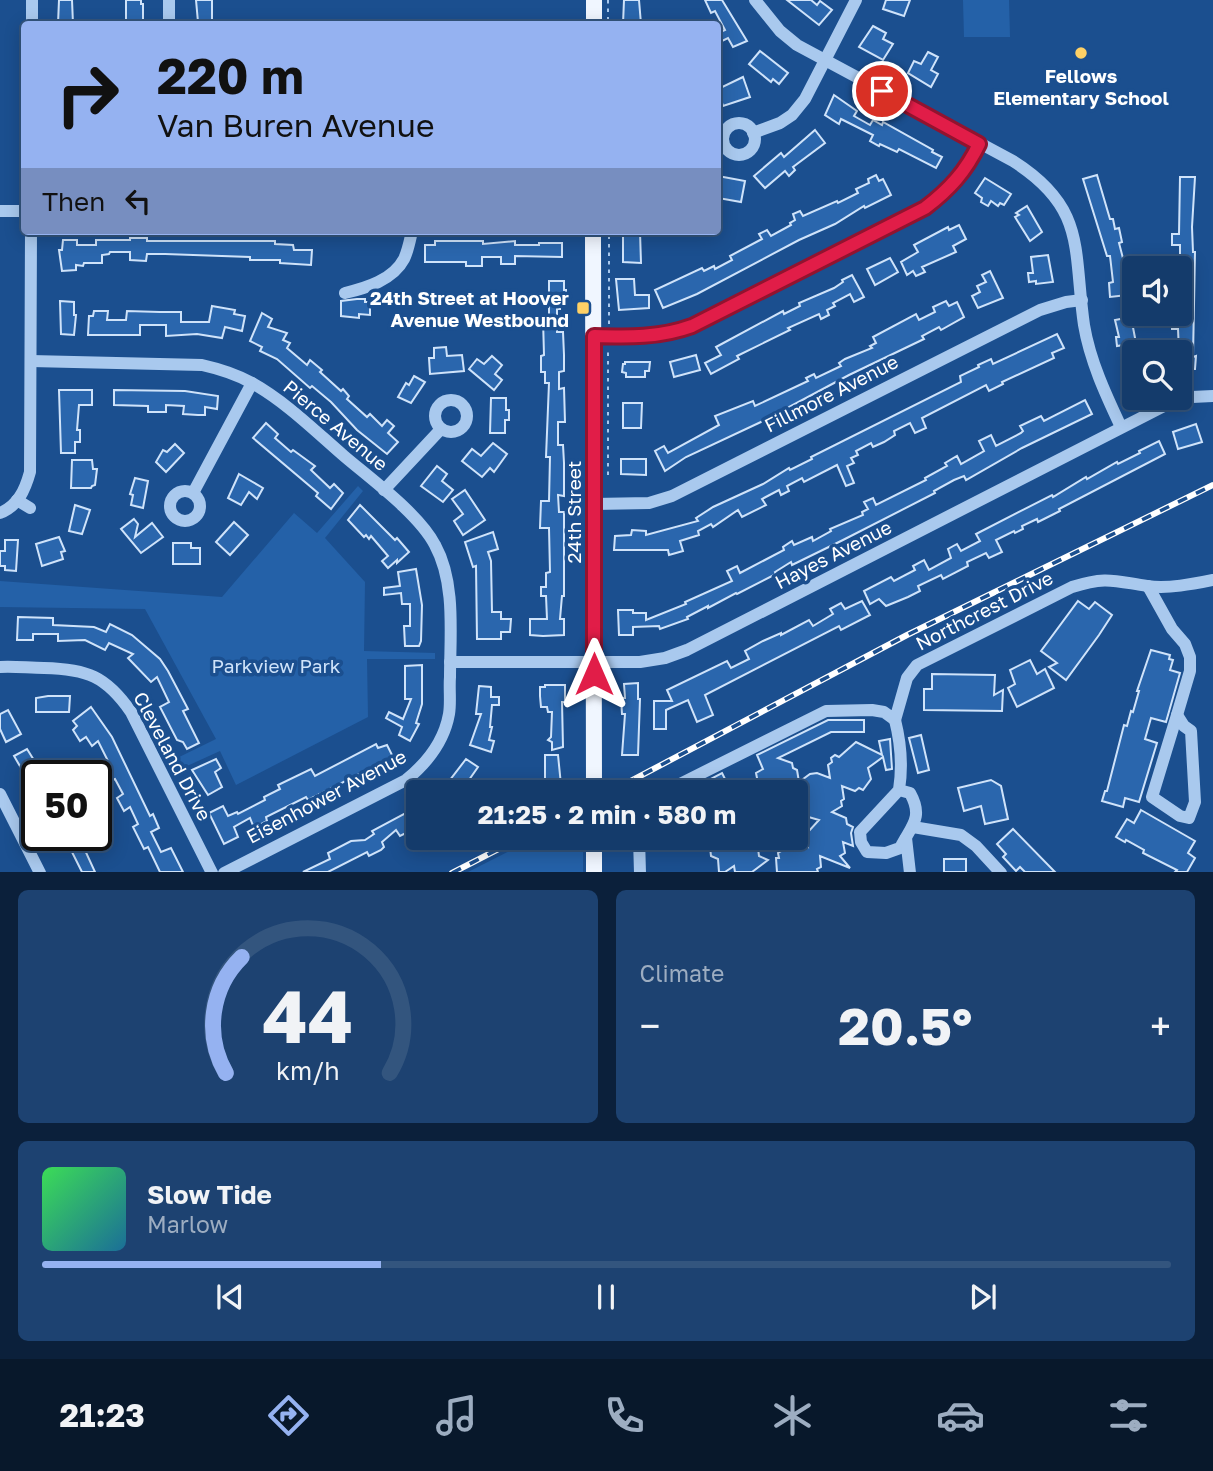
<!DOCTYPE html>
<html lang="en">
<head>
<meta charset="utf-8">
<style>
  :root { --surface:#143b6b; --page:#1d4271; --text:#f1f3f6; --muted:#9dadc1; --line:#33557e; --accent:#95b2f1 }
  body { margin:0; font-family:"Golos Text",sans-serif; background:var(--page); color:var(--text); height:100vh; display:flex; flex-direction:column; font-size:26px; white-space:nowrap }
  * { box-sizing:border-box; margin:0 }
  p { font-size:23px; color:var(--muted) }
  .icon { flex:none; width:38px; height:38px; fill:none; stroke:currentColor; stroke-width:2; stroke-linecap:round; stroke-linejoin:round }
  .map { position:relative; height:872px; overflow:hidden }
  .details { display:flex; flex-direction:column; gap:18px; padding:18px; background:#0b203b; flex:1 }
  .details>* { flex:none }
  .top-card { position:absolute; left:21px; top:21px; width:700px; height:214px; border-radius:7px; box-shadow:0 4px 18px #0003,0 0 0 2px var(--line); background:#95b2f1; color:#111; overflow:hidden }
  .tools { position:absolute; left:1122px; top:256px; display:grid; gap:14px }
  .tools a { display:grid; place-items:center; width:70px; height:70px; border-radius:7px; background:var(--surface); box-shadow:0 4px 18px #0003,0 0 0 2px var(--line); font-size:35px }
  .speed { position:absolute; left:21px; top:760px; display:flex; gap:14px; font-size:35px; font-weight:700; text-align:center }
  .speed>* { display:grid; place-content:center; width:91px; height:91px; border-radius:50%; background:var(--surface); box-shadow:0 4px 18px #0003,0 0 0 2px var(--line); line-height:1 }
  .speed .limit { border:4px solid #111; border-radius:10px; background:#fff; color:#111 }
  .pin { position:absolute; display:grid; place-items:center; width:60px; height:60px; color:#fff; margin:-30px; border:4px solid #fff; border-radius:50%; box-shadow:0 2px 7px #0007 }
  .me { position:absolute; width:77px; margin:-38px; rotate:0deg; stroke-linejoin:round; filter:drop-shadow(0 0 5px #0008) }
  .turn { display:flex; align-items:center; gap:24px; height:147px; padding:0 21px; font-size:32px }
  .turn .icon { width:91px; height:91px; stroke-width:2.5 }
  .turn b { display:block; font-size:49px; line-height:60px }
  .then { display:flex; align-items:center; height:66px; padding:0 21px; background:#0003; gap:14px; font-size:26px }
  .big { font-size:52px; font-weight:700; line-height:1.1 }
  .details .card { flex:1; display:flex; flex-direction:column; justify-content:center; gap:10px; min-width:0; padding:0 24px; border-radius:10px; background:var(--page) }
  .details .dial { align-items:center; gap:0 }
  .dial svg { height:182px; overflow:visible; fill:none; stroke:var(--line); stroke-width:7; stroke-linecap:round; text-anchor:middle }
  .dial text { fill:var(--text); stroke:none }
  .song { display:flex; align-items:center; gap:21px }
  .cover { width:84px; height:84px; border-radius:10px; background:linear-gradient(135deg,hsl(130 70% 55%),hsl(200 70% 35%)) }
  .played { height:7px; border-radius:4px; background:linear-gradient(90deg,var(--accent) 30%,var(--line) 30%) }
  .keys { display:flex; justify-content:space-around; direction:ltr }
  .heat { display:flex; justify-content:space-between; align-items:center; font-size:38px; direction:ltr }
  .details .tiles { flex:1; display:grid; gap:18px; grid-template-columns:1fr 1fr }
  .card:last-child { grid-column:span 2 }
  .trip { position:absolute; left:406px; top:780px; width:402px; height:70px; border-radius:7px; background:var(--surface); box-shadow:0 4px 18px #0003,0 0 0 2px var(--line); font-weight:700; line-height:70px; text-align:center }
  .tabs { display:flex; height:112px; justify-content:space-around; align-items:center; background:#08182b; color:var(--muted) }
  .tabs .icon { width:49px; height:49px }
  .tabs .selected { color:var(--accent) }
  .tabs b { font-size:32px; color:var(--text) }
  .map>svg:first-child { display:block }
</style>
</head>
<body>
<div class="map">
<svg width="1213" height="873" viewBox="0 0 1213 873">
  <rect width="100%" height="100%" fill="#1b4f8f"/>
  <!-- green -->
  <g fill="#2461a8">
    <path d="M963 0H1009L1010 37H964Z"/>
    <path d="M358 486 363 491 325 538 365 582 364 651 435 653V659H367L368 717 236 785 220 751 176 771 171 761 216 739 145 609 0 607V581L222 597 294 513 317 533Z"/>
    <path d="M535 838H583V872H468Z"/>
  </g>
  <!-- building -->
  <g fill="#2a66ad" stroke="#cfe3fa" stroke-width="2">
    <path d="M59 0H72L73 24H58Z"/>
    <path d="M126 0H141V4H143V24H126Z"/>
    <path d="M196 0H212V22H198Z"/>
    <path d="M624 0H639L641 24H623Z"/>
    <path d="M705 0H722L747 41 733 47 728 38 718 43V33L725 30 715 11 711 13Z"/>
    <path d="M787 0H811L817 5 820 1 832 10 819 25Z"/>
    <path d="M886 0H910L904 16 883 9Z"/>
    <path d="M873 26 886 33 883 39 893 44 883 60 859 47Z"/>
    <path d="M760 51 788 73 779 84 773 79 771 82 749 64Z"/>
    <path d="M928 52 938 57 931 70 938 74 931 87 908 73 914 61 921 64Z"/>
    <path d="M743 77 750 97 723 106 718 89Z"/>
    <path d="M834 95 857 111 854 116 870 125 873 120 882 125 883 122 933 150 932 152 942 157 936 168 899 149 897 152 880 144 879 146 870 141 873 135 841 119 839 124 825 115Z"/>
    <path d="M815 130 825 143 793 167 795 170 789 176 785 171 765 188 754 176 781 153 784 157Z"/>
    <path d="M876 175 879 181 883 179 891 195 865 208 864 206 835 224 799 240 697 294 663 308 655 290 702 268 704 271 714 266 715 269 732 260 730 256 762 239 759 234 767 230 771 236 791 225 790 223 795 220 793 214 800 211 803 216 837 201 838 203 858 193 856 189 869 183 868 179Z"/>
    <path d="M1097 175 1110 219H1113L1115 229 1119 228 1122 242 1119 243 1125 266 1127 295 1110 297 1109 283 1113 282 1110 256H1107L1083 179Z"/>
    <path d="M718 176 745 181 741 202 718 198Z"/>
    <path d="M1180 177H1195L1192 227 1193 252H1195L1193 357 1196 356 1195 369H1193V375H1180L1178 329H1172V319H1178L1180 313V245H1172V234H1179Z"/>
    <path d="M985 178 1011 194 1004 205 1000 203 998 206 991 201 988 206 981 202 982 198 975 193Z"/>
    <path d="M1027 206 1042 232 1030 241 1015 217 1019 215 1016 213Z"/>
    <path d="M959 225 966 239 953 246 956 252 922 267 925 272 916 276 913 271 907 275 901 262 918 252 914 245 948 227 949 230Z"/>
    <path d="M623 232H640L641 263 623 262Z"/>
    <path d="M130 238H147V241H275V244L293 245 294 250H312L311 265 280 263V260H250V257L165 254H147L146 261 130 260V252H110L109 254 102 255V263H84L83 266 76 265V270L62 271 59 250H62L63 240H77V245H96V240H130Z"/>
    <path d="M435 241H483V244L515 241V245H539V243H562V257L515 256V264H501V257H482V266H466V262H425V245H435Z"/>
    <path d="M1048 255 1053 282 1036 284V281L1029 282 1028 273H1033L1031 257Z"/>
    <path d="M890 258 898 272 875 285 867 269Z"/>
    <path d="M990 271 1003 298 978 308 972 296 980 292 977 286 986 282 982 275Z"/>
    <path d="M852 275 864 297 854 302 850 294 833 303 835 306 827 310 829 315 821 319 819 314 788 328 790 330 737 356 739 359 711 374 705 363 721 355 716 347 783 311 784 314 800 306 799 303 834 288 843 282 842 280Z"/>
    <path d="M616 279H634L635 295H649V308L619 310Z"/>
    <path d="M549 281H564V290H566V303H560V309H557V332H563L564 355V371L559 372V389L564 388 565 422H558V445H563L564 463V496L558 495 559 512H564V596H562L560 619H564V635L543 636 530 635V619H547L546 596H541V587H546V573L550 572 549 528H540L541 501H549L550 457H546L549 383H545V372H541V356L544 355 543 319H549Z"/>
    <path d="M357 299H365V302H370V315L359 314V318L341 316V301Z"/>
    <path d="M60 301 74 302V315H76L74 335 61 334Z"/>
    <path d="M946 301 949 306 957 302 964 317 941 330 939 327 922 336 924 339 849 375 763 421 686 457 665 471 655 451 664 446 668 453 719 425 715 416 753 401 755 406 808 381 806 378 814 374 816 378 841 366 839 363 845 359 872 348 870 346 876 343 873 337 916 314 919 320 935 312 933 307Z"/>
    <path d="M212 306 235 310 234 314 245 316 242 331 225 327 222 338 197 334 166 336V325H140V335H88L89 316H93L94 311H108L107 320H126L127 311 160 312H181V322H209Z"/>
    <path d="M262 313 272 319 268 327 287 333 283 340 290 343 287 348 307 365 310 360 322 370 320 372 341 391 343 389 349 396 347 399 367 417 370 414 382 426 387 420 394 426 388 433 398 442 387 454 357 430 331 402 312 386 310 388 277 359 260 351 262 347 250 341Z"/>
    <path d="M1131 317 1136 343 1117 346 1116 337H1119L1115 320Z"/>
    <path d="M1057 334 1064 348 1052 353 1054 358 1002 382 1003 384 989 391 986 385 922 418 926 428 915 433 910 423 894 431 895 435 884 442 873 447 871 443 856 451 858 455 851 458 854 463 847 466 854 483 846 486 837 465 804 482 802 478 787 486 789 491 781 495 779 490 762 499 766 505 742 517 738 510 713 527 711 524 698 531 699 535 680 541 683 551 669 555 668 550H614L615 536 631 535 632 530 646 531V535L698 521 696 518 713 507 763 484 789 468 790 470 812 459 811 457 961 382 960 376 979 367 978 365 991 359 993 364Z"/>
    <path d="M446 347 447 356 462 355 464 371 430 374 429 358H434V348Z"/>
    <path d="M696 355 700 370 674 377 670 362Z"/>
    <path d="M492 356 502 365 495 374 502 380 494 390 469 369 477 359 484 364Z"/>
    <path d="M625 362H650L649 371H645V377H626V373L622 372 623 364H625Z"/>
    <path d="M414 376 425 382 411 403 398 397 406 383 409 385Z"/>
    <path d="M59 390H92V405H79L77 430H80V442H75V453H61Z"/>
    <path d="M114 390 185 391 218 396 217 409 205 407V415H198L183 414 184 406 166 405V412H148V406L114 405Z"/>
    <path d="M491 398H506V410H509V420H505V433H490Z"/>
    <path d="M1085 400 1092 414 1022 448 966 480 964 476 954 480 934 491 935 493 843 540 792 565 791 562 775 572 776 574 737 594 736 593 708 608V606L687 617 688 619 660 629 659 626 633 627V635H619L618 610H633V613H646V620L686 604 685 602 732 581 727 571 737 566 740 573 784 550 783 547 792 541 794 545 812 537 813 541 831 531 830 529 863 515 862 512 868 509 864 502 873 498 876 505 926 480 925 478 947 466 945 463 957 456 961 464 984 451 979 441 991 435 996 446 1021 433 1023 431 1020 426 1041 416 1044 421Z"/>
    <path d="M623 403H642L641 428H623Z"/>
    <path d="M266 423 278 434 275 438 291 452 293 450 315 466 311 470 330 488 334 484 343 493 331 509 316 496 318 493 253 438Z"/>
    <path d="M1196 424 1202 442 1178 449 1173 432Z"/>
    <path d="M1159 441 1165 454 1059 509 1060 511 1038 522 1037 519 1022 526 1023 529 1015 533 1014 531 996 540 1002 552 989 558 986 553 967 562 968 566 943 579 941 575 918 586 920 591 908 597 886 606 879 599 870 604 864 591 891 577 894 581 915 570 913 566 924 560 929 570 951 558 948 549 957 544 961 551 980 541 976 534 1052 495 1053 497 1086 477 1087 479 1117 462 1118 464 1140 453 1139 451Z"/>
    <path d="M493 443 507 454 494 472 490 468 482 477 462 461 472 449 481 456Z"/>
    <path d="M175 444 184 453 166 472 156 462 163 450 167 452Z"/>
    <path d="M621 459H646V475L621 474Z"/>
    <path d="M72 460H92L93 469H97L95 485 92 486 91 488H71Z"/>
    <path d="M437 466 447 474 442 481 453 490 443 502 421 486Z"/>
    <path d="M239 474 263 488 257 499 249 492 241 505 228 498Z"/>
    <path d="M135 478 148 481 143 508 131 505 133 495 130 494Z"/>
    <path d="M465 490 485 520 463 535 454 521 463 514 452 499Z"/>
    <path d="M75 505 90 510 82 534 69 531Z"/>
    <path d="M360 505 395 540 397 538 409 552 397 563V560L388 568 382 561 388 556 371 536 369 539 366 535 364 537 348 520Z"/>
    <path d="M134 519 138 524 135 537 152 523 163 537 141 553 121 529Z"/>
    <path d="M234 522 248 535 230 555 216 542Z"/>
    <path d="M493 532 498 549 488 552 491 561 492 612H501V619H511L510 632H501V639H477L476 566 473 567 465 542Z"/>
    <path d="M59 537 65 551 61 552 63 559 42 566 36 544Z"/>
    <path d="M5 540H18L16 571 5 570V566H0V551H5Z"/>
    <path d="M173 543H191V548H200V564H173Z"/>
    <path d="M416 569 422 605 421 641 419 646H405L404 626H410V604H402L401 593 384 595V588L400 586 398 572Z"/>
    <path d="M862 601 870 615 841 630 839 626 705 695 713 715 697 722 688 700 666 710V729H654V701H672L667 690 727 661 731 668 749 659 745 651 763 641 781 633V635L809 620 813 626 833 614 830 609 841 603 845 609Z"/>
    <path d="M1078 601 1089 609 1095 602 1112 615 1099 635 1066 680 1049 667 1057 663 1041 651Z"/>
    <path d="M18 617 53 618V625L94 627 106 632 110 624 132 635 160 659 168 671 188 709 183 711 199 743 187 749 183 742 177 740 160 707 169 702 157 677 151 682 128 658 133 654 109 643 105 650 85 640 58 641V634H33V640H17Z"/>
    <path d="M1151 650 1170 655 1169 659 1173 660 1170 670 1180 673 1166 722 1151 718 1145 739 1157 743 1139 802 1125 798 1123 807 1102 801 1105 791H1107L1124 725 1127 726 1131 711 1133 712 1139 691H1137Z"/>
    <path d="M1030 660 1037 674 1045 669 1054 688 1017 707 1008 688 1015 684 1010 670Z"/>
    <path d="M422 665V704L416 723 419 724 410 741 399 735 402 727 386 718 389 712 403 719 411 699H405V666Z"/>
    <path d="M932 674 995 675 994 695 1003 690 1002 711 924 710V689H932Z"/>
    <path d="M638 683V699H640L638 755H622L625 714H622L621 698H625L624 684Z"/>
    <path d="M545 685H565V702H562L563 747 552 750V742L548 740 551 737 552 712H548L547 707H541L540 696V687H545Z"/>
    <path d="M479 686 491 687V697H499V705H492L490 727H492L489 740 494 741 491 752 470 745 481 714H476Z"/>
    <path d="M48 696H70L69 712H36V698Z"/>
    <path d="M91 707 112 737 150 816 153 814 159 828 151 832 161 852 171 848 183 872H160L148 847 144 849 133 827 138 824 130 807 124 811 117 798 123 794 115 779 112 780 107 769 111 767 98 741 92 746 86 737 80 741 73 730 77 726 73 721Z"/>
    <path d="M8 710 21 734 6 742 0 729V714Z"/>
    <path d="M828 720H864V732H831L778 758 792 763 793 768 797 770 799 782 810 774 817 773 830 778 828 765 832 762 831 758 835 755 839 757 856 742 882 755 879 741 890 739 892 769 886 770 883 757 868 768 871 779 863 790 859 788 855 791 842 786 844 799 841 801 842 806 832 812 846 818 847 824 853 827 851 833 853 846 843 842 845 853 840 856 850 868 820 856 821 867 817 869 818 872H777L776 858H779L778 853 783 850 782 845 794 841 808 847 807 833 819 820 805 816V812L801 811 798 793H759L758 788 754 786V781L757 778 756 773 763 769 757 755Z"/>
    <path d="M921 735 929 770 918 773 909 738Z"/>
    <path d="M376 744 378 748 387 745 393 757 308 800 306 797 266 817 267 821 254 828 250 818 234 827 238 837 224 844 209 813 223 806 228 816 237 812 238 814 265 800 264 797 280 789 278 785 311 769 315 776Z"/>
    <path d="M27 749 42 773 37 775V795L14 756Z"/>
    <path d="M545 755H558L561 785H545Z"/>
    <path d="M216 759 221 768 215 772 222 787 208 795 192 770Z"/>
    <path d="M466 759 478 767 464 787 450 780Z"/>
    <path d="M722 773 727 783 709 793H684Z"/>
    <path d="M991 780 1001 786 1008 819 985 824 981 806 964 811 958 788Z"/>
    <path d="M415 808 418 814V827L400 836 396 830 382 842 384 847 381 850 369 856 367 852 328 872H303L330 859 328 853 351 841 365 840 374 834 372 831Z"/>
    <path d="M1141 810 1195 841 1188 853 1195 858 1187 872H1175L1177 870 1143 853 1144 850 1126 840 1125 842 1116 837 1127 819 1134 823Z"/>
    <path d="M1013 829 1055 872H1025L1020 867 1016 871 1003 857 1006 854 997 844Z"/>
    <path d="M55 835H78L95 872H82L69 846 61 850Z"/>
    <path d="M729 838 757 840 759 856 768 860 752 872H735L734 866 725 872H719L718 859 711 856 710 847 718 841 725 843Z"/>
    <rect x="944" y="859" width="22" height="13"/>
  </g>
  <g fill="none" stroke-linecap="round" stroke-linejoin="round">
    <!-- path -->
    <g stroke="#a9c9ee" stroke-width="2" stroke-dasharray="3.5 5" stroke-linecap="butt">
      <path d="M608 0V24"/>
      <path d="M609 324V231"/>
      <path d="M608 475V348"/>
    </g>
    <!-- minor -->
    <g stroke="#a9c9ee" stroke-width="12">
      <path d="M169 0V24"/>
      <path d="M755 0 780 31 797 45 1013 161C1087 208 1073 249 1084 325 1090 361 1106 395 1121 427"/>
      <path d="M32 24V0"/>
      <circle cx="739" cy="139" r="16"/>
      <path d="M753 133 780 123 792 115 805 99 856 0"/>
      <path d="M0 211H24"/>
      <path d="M345 293C366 288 393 280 404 259 408 251 410 240 412 231"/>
      <path d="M594 336C628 336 659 338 692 326L925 208C950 189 965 171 979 143"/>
      <path d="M31 361 202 365C220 369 236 374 252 383 286 402 315 431 344 456 371 479 419 514 435 545 456 583 450 635 450 677 449 689 451 703 449 714 444 742 427 763 406 780L224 873"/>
      <circle cx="451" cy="416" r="16"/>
      <path d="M384 490 441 429"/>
      <circle cx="185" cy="506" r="15"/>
      <path d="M193 493 252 383"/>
      <path d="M17 500 30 508"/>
      <path d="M594 504 649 503 672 496 1040 310 1066 302 1082 300"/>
      <path d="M0 513C18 506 25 490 30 472L31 231"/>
      <path d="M1148 586 1172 629 1185 644 1190 657V671L1177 715"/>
      <path d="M450 662H640L665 658 687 650 1170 403 1192 397 1213 396"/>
      <path d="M0 667C14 666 29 668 44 668 87 669 106 676 131 712L212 873"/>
      <path d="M1177 715 1184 726 1191 731 1195 802 1189 818 1180 816 1152 797Z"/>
      <path d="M895 720C901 744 903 765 899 790L910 793C924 818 911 826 900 848L886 853 867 852 861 842 860 832 899 790"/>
      <path d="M662 793 826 711 872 710 884 712 895 720 907 678 917 665 1072 587C1106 576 1114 581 1147 586 1168 589 1193 584 1213 580"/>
      <path d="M0 794 40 873"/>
      <path d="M913 827 961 835 976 846 1001 873"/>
      <path d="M639 838 640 873"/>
      <path d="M906 838 910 873"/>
    </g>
    <!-- major -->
    <g stroke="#f0f6ff" stroke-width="16">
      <path d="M594 24V0"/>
      <path d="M593 231 594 793"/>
      <path d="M594 838V873"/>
    </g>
    <defs>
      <g id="rail">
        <path d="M608 793 907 635 1213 485"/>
        <path d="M452 873 520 838"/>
      </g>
    </defs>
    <!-- rail casing -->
    <use href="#rail" stroke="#fff" stroke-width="6"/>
    <!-- rail -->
    <use href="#rail" stroke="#1b4f8f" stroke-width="3.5" stroke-dasharray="10" stroke-linecap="butt"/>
  </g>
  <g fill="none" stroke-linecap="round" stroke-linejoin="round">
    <defs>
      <path id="route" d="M594 674V336C628 337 659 338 692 326L925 208C950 189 966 171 979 144L882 91"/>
    </defs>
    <!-- route casing -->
    <use href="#route" stroke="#92132f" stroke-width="18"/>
    <!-- route -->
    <use href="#route" stroke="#e11d48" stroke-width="12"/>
  </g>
  <!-- markers -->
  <g fill="#ffd166" stroke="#1b4f8f" stroke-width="2.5">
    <circle cx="1081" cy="53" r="7"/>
    <rect x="576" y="301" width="14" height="14" rx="3.5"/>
  </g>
  <g text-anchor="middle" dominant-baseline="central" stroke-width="7" stroke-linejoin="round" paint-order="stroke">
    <!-- poi labels -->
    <g font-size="19" font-weight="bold" fill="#fff" stroke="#1b4f8f">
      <text x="1081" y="75">Fellows<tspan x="1081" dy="22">Elementary School</tspan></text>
      <text x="569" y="297" text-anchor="end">24th Street at Hoover<tspan x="569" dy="22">Avenue Westbound</tspan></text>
    </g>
    <!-- street labels -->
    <g font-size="19" fill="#fff" stroke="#1b4f8f">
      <text transform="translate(831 393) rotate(-27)">Fillmore Avenue</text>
      <text transform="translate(336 425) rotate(40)">Pierce Avenue</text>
      <text transform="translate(573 512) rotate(-90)">24th Street</text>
      <text transform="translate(833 554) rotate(-27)">Hayes Avenue</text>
      <text transform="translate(984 610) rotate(-27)">Northcrest Drive</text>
      <text transform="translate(173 756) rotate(62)">Cleveland Drive</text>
      <text transform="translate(326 796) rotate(-28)">Eisenhower Avenue</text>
    </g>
    <!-- park labels -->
    <g font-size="19" fill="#cfe3fa" stroke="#1b4f8f">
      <text x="276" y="665">Parkview Park</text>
    </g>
  </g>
</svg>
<div class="tools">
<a><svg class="icon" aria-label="sound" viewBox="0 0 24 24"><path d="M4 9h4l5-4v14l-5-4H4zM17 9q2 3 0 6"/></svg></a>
<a><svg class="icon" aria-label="search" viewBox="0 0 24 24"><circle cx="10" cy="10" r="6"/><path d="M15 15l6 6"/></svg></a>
</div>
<div class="speed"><div class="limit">50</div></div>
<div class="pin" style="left:882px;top:91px;background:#d93025"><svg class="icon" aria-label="arrive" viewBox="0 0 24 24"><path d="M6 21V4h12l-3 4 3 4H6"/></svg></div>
<svg class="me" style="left:594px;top:674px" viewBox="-20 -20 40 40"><path d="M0-17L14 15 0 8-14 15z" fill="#e11d48" stroke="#fff" stroke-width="4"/></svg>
<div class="trip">21:25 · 2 min · 580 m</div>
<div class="top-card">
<div class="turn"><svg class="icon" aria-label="right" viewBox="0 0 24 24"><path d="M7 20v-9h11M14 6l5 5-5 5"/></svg><div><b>220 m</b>Van Buren Avenue</div></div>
<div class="then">Then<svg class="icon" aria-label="left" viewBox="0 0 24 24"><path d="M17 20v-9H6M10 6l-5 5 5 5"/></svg></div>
</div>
</div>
<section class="details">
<div class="tiles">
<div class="card dial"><svg viewBox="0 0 100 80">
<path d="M14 69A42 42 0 1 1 86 69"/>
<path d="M14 69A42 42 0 0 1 21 18" stroke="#95b2f1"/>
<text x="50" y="56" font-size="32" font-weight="700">44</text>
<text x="50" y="72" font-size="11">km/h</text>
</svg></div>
<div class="card"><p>Climate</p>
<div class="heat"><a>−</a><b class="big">20.5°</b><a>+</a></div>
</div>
<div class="card">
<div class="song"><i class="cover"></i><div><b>Slow Tide</b><p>Marlow</p></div></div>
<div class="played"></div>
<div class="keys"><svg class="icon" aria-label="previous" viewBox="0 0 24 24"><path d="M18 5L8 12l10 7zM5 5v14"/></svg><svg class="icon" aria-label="pause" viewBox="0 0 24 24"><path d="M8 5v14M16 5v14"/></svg><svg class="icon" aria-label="next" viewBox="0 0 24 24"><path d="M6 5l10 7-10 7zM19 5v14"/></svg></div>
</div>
</div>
</section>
<nav class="tabs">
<b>21:23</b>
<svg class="icon selected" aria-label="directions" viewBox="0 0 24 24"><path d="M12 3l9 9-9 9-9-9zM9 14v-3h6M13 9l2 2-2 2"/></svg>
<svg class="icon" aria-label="music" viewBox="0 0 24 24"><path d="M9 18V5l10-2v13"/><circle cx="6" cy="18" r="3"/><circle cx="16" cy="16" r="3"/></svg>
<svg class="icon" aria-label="phone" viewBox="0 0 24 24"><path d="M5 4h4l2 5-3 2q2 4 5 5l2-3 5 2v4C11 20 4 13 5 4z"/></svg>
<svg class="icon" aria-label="climate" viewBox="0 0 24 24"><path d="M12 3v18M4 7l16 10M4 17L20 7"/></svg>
<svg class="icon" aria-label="car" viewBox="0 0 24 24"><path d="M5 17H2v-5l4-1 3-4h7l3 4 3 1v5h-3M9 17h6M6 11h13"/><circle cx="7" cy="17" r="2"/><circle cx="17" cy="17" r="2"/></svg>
<svg class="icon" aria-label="filters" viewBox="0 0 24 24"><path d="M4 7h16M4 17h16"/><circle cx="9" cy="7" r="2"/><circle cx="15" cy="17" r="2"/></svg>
</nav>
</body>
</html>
